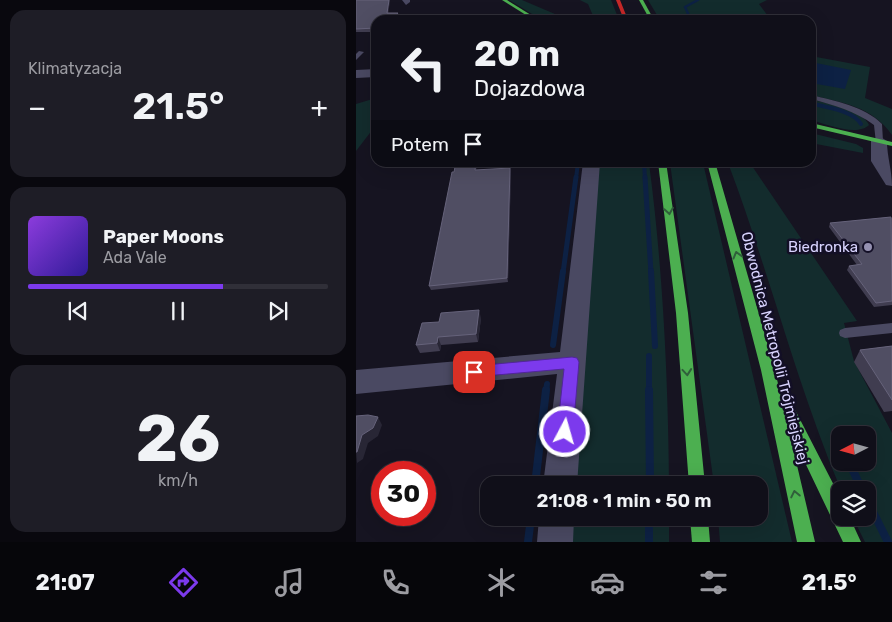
<!DOCTYPE html>
<html lang="pl">
<head>
<meta charset="utf-8">
<style>
  :root { --surface:#100f19; --page:#1e1d26; --text:#f1f3f6; --muted:#9c9ca2; --line:#302f38; --accent:#7c3aed }
  body { margin:0; font-family:Rubik,sans-serif; background:var(--page); color:var(--text); height:100vh; display:flex; flex-direction:column; font-size:19px; white-space:nowrap }
  * { box-sizing:border-box; margin:0 }
  p { font-size:16px; color:var(--muted) }
  .icon { flex:none; width:28px; height:28px; fill:none; stroke:currentColor; stroke-width:2; stroke-linecap:round; stroke-linejoin:round }
  .map { position:relative; flex:1; overflow:hidden }
  .sheet { display:flex; flex-direction:column; gap:10px; padding:10px; background:#09080e; width:356px }
  .sheet>* { flex:none }
  .hud { position:absolute; left:15px; top:15px; width:445px; height:152px; border-radius:15px; box-shadow:0 5px 20px #0002,0 0 0 1px var(--line); background:#100f19; color:var(--text); overflow:hidden }
  .needle { width:32px; rotate:264deg }
  .buttons { position:absolute; left:475px; top:426px; display:grid; gap:10px }
  .buttons a { display:grid; place-items:center; width:45px; height:45px; border-radius:10px; background:var(--surface); box-shadow:0 5px 20px #0002,0 0 0 1px var(--line); font-size:25px }
  .speed { position:absolute; left:15px; top:461px; display:flex; gap:10px; font-size:25px; font-weight:700; text-align:center }
  .speed>* { display:grid; place-content:center; width:65px; height:65px; border-radius:50%; background:var(--surface); box-shadow:0 5px 20px #0002,0 0 0 1px var(--line); line-height:1 }
  .speed .limit { border:8px solid #d22; background:#fff; color:#111 }
  .pin { position:absolute; display:grid; place-items:center; width:42px; height:42px; color:#fff; margin:-21px; border-radius:10px; box-shadow:0 2px 8px #0006 }
  .me { position:absolute; width:55px; margin:-28px; rotate:6deg; stroke-linejoin:round; filter:drop-shadow(0 0 4px #0008) }
  .turn { display:flex; align-items:center; gap:18px; height:105px; padding:0 20px; font-size:22px }
  .turn .icon { width:65px; height:65px; stroke-width:2.5 }
  .turn b { display:block; font-size:35px; line-height:42px }
  .then { display:flex; align-items:center; height:48px; padding:0 20px; background:#0003; gap:10px; font-size:19px }
  .big { font-size:38px; font-weight:600; line-height:1.1 }
  .sheet .widget { flex:1; display:flex; flex-direction:column; justify-content:center; gap:8px; min-width:0; padding:0 18px; border-radius:15px; background:var(--page) }
  .sheet .dial { align-items:center; gap:0 }
  .dial b { font-size:65px; line-height:1 }
  .song { display:flex; align-items:center; gap:15px }
  .cover { width:60px; height:60px; border-radius:8px; background:linear-gradient(135deg,hsl(270 70% 55%),hsl(250 70% 35%)) }
  .played { height:5px; border-radius:2px; background:linear-gradient(90deg,var(--accent) 65%,var(--line) 65%) }
  .keys { display:flex; justify-content:space-around; direction:ltr }
  .heat { display:flex; justify-content:space-between; align-items:center; font-size:28px; direction:ltr }
  .trip { position:absolute; left:124px; top:476px; width:288px; height:50px; border-radius:15px; background:var(--surface); box-shadow:0 5px 20px #0002,0 0 0 1px var(--line); font-weight:600; line-height:50px; text-align:center }
  .menu { display:flex; height:80px; justify-content:space-around; align-items:center; background:#06060a; color:var(--muted) }
  .menu .icon { width:35px; height:35px }
  .menu .active { color:var(--accent) }
  .menu b { font-size:22px; color:var(--text) }
  main { display:flex; flex:1; min-height:0 }
  .map>svg:first-child { display:block }
</style>
</head>
<body>
<main>
<section class="sheet">
<div class="widget"><p>Klimatyzacja</p>
<div class="heat"><a>−</a><b class="big">21.5°</b><a>+</a></div>
</div>
<div class="widget">
<div class="song"><i class="cover"></i><div><b>Paper Moons</b><p>Ada Vale</p></div></div>
<div class="played"></div>
<div class="keys"><svg class="icon" aria-label="previous" viewBox="0 0 24 24"><path d="M18 5L8 12l10 7zM5 5v14"/></svg><svg class="icon" aria-label="pause" viewBox="0 0 24 24"><path d="M8 5v14M16 5v14"/></svg><svg class="icon" aria-label="next" viewBox="0 0 24 24"><path d="M6 5l10 7-10 7zM19 5v14"/></svg></div>
</div>
<div class="widget dial"><b>26</b><p>km/h</p></div>
</section>
<div class="map">
<svg width="536" height="542" viewBox="0 0 536 542">
  <rect width="100%" height="100%" fill="#161421"/>
  <!-- green -->
  <g fill="#132c2d" fill-rule="evenodd">
    <path d="M153 0H166L213 20H186Z"/>
    <path d="M224 0H255L263 20H232L238 18 232 4Z"/>
    <path d="M292 0H411L403 4 415 20H304Z"/>
    <path d="M455 56 514 67 509 98 536 109V135C516 106 487 103 455 95Z"/>
    <path d="M20 98V125L0 151V104Z"/>
    <path d="M455 99C469 103 508 111 513 125 501 137 470 124 455 120Z"/>
    <path d="M455 133 500 144 507 148V153L455 143Z"/>
    <path d="M241 163H293C307 270 312 377 313 485H216Z"/>
    <path d="M314 163H347L436 542H364L362 518H402V485H358Z"/>
    <path d="M372 163H394L501 321 488 323 498 361 536 433V542H509L497 518H511V490H485C440 383 413 271 372 163ZM484 435H511V462H484Z"/>
    <path d="M214 518H313V542H212Z"/>
  </g>
  <!-- water -->
  <path fill="#0d2144" d="M455 62 495 70 489 89 455 83Z"/>
  <g fill="none" stroke-linecap="round" stroke-linejoin="round">
    <!-- stream-far5 -->
    <path stroke="#0d2144" stroke-width="2.5" d="M335 20 329 7 342 0"/>
    <!-- stream-far4 -->
    <path stroke="#0d2144" stroke-width="3" d="M455 103 461 105"/>
    <!-- stream-far3 -->
    <g stroke="#0d2144" stroke-width="4">
      <path d="M457 104C470 107 498 111 505 124"/>
      <path d="M288 162 289 179"/>
      <path d="M220 179 222 162"/>
    </g>
    <!-- stream-far2 -->
    <g stroke="#0d2144" stroke-width="5">
      <path d="M289 177 295 273"/>
      <path d="M207 273 220 177"/>
    </g>
    <!-- stream-far1 -->
    <g stroke="#0d2144" stroke-width="6">
      <path d="M295 271 299 346"/>
      <path d="M197 345 207 271"/>
      <path d="M293 356V392"/>
      <path d="M190 392 191 384"/>
    </g>
    <!-- stream -->
    <g stroke="#0d2144" stroke-width="8">
      <path d="M293 390 294 485"/>
      <path d="M493 462 506 490"/>
      <path d="M179 485 190 390"/>
      <path d="M511 500 532 542"/>
      <path d="M293 518V542"/>
      <path d="M172 542 175 518"/>
    </g>
    <!-- lane -->
    <g fill="#4a4962" fill-rule="evenodd">
      <path d="M174 15 176 17 146 20 148 19Z"/>
      <path d="M3 51 8 52 0 60V54Z"/>
      <path d="M455 95C479 101 508 106 526 124L527 141 520 143 518 125C499 111 478 105 455 99Z"/>
      <path d="M536 323V333L489 338 484 336 483 333 484 330 489 328Z"/>
    </g>
    <!-- street -->
    <g fill="#4a4962" fill-rule="evenodd">
      <path d="M46 0H54V2L50 5Z"/>
      <path d="M20 69V77L0 78V70Z"/>
      <path d="M523 136 531 141C531 157 536 170 536 186L530 185 515 161V141Z"/>
      <path d="M227 162H244L221 485H187L201 374 0 394V370L204 352Z"/>
      <path d="M183 518H218L217 542H181Z"/>
    </g>
    <!-- fast -->
    <g fill="#4caf50" fill-rule="evenodd">
      <path d="M146 0H151L183 20H178Z"/>
      <path d="M283 0H287L298 20H294Z"/>
      <path d="M455 123 536 142V146L455 127Z"/>
      <path d="M302 162H310L332 313 349 485H333L320 313Z"/>
      <path d="M351 162H359L419 370 426 402 430 401 435 402 484 497V518H494L505 542H487L432 427 459 542H441L405 370Z"/>
      <path d="M334 518H352L354 542H336Z"/>
    </g>
    <!-- jam -->
    <path fill="#c62828" fill-rule="evenodd" d="M260 0H264L272 20H268Z"/>
  </g>
  <!-- wall -->
  <g fill="#403d50">
    <path d="M0 0H34L32 13H42V16L39 20H20V32H0Z"/>
    <path d="M100 162H121L120 170 155 171 152 282 75 290 73 286Z"/>
    <path d="M536 218V305L518 307 491 270 493 266 501 265 473 227 474 223Z"/>
    <path d="M125 318 122 342 85 345 84 351 64 353 60 345Z"/>
    <path d="M536 346V411L528 412 498 362 504 350Z"/>
  </g>
  <!-- shaded-wall -->
  <g fill="#282635">
    <path d="M33 0H34L32 17 31 13Z"/>
    <path d="M42 13V16L39 20H36Z"/>
    <path d="M120 162H121L120 174 119 170Z"/>
    <path d="M154 168 155 171 152 282 151 278Z"/>
    <path d="M123 310 125 318 122 342 120 334Z"/>
    <path d="M82 337 85 345 84 351 81 343Z"/>
    <path d="M22 417 26 425 22 436 12 443 7 459 1 463 0 452 6 435Z"/>
  </g>
  <!-- building -->
  <g fill="#504e63" stroke="#66637b">
    <path d="M0 0H33L31 13H42L36 20H20V28L0 29Z"/>
    <path d="M100 162H120L119 170 154 168 151 278 73 286 96 172H98Z"/>
    <path d="M535 217 536 301 520 303 493 266 506 264 474 223Z"/>
    <path d="M123 310 120 334 82 337 81 343 60 345 66 323 83 322 85 313Z"/>
    <path d="M536 346V400L504 350Z"/>
    <path d="M12 415 22 417 17 428 6 435 1 452H0V416Z"/>
  </g>
  <!-- one-way arrows -->
  <defs><path id="oneway-chevron" d="M-2-3.5L2.5 0L-2 3.5" fill="none" stroke-width="1.6" stroke-linecap="round" stroke-linejoin="round" transform="scale(1.25)"/></defs>
  <g stroke="#305f3b">
    <use href="#oneway-chevron" transform="translate(313 211) rotate(81)"/>
    <use href="#oneway-chevron" transform="translate(381 255) rotate(-105)"/>
    <use href="#oneway-chevron" transform="translate(331 372) rotate(85)"/>
    <use href="#oneway-chevron" transform="translate(439 494) rotate(-102)"/>
  </g>
  <!-- route -->
  <path fill="#7c3aed" stroke="#51269a" d="M216 357 221 358 223 362 217 432 215 437 209 439 204 437 201 432 208 369 118 377 113 376 111 372 113 367 118 366Z"/>
  <!-- markers -->
  <circle fill="#9591b1" stroke="#130f26" stroke-width="2" cx="512" cy="247" r="5"/>
  <g text-anchor="middle" dominant-baseline="central" stroke-width="5" stroke-linejoin="round" paint-order="stroke">
    <!-- poi labels -->
    <g font-size="15" fill="#d9d4ff" stroke="#130f26" text-anchor="end">
      <text x="502" y="247">Biedronka</text>
    </g>
    <!-- street labels -->
    <g font-size="15" fill="#d9d4ff" stroke="#130f26">
      <text transform="translate(419 348) rotate(76)">Obwodnica Metropolii Trójmiejskiej</text>
    </g>
  </g>
</svg>
<div class="buttons">
<a><svg class="needle" viewBox="-14 -14 28 28"><path d="M0-13l5 13h-10z" fill="#e53935"/><path d="M0 13l5-13h-10z" fill="#9c9ca2"/></svg></a>
<a><svg class="icon" aria-label="layers" viewBox="0 0 24 24"><path d="M12 4l9 5-9 5-9-5zM3 14l9 5 9-5"/></svg></a>
</div>
<div class="speed"><div class="limit">30</div></div>
<div class="pin" style="left:118px;top:372px;background:#d93025"><svg class="icon" aria-label="arrive" viewBox="0 0 24 24"><path d="M6 21V4h12l-3 4 3 4H6"/></svg></div>
<svg class="me" style="left:209px;top:432px" viewBox="-20 -20 40 40"><circle r="17" fill="#7c3aed" stroke="#fff" stroke-width="3"/><path d="M0-11L8 9 0 5-8 9z" fill="#fff"/></svg>
<div class="trip">21:08 · 1 min · 50 m</div>
<div class="hud">
<div class="turn"><svg class="icon" aria-label="left" viewBox="0 0 24 24"><path d="M17 20v-9H6M10 6l-5 5 5 5"/></svg><div><b>20 m</b>Dojazdowa</div></div>
<div class="then">Potem<svg class="icon" aria-label="arrive" viewBox="0 0 24 24"><path d="M6 21V4h12l-3 4 3 4H6"/></svg></div>
</div>
</div>
</main>
<nav class="menu">
<b>21:07</b>
<svg class="icon active" aria-label="directions" viewBox="0 0 24 24"><path d="M12 3l9 9-9 9-9-9zM9 14v-3h6M13 9l2 2-2 2"/></svg>
<svg class="icon" aria-label="music" viewBox="0 0 24 24"><path d="M9 18V5l10-2v13"/><circle cx="6" cy="18" r="3"/><circle cx="16" cy="16" r="3"/></svg>
<svg class="icon" aria-label="phone" viewBox="0 0 24 24"><path d="M5 4h4l2 5-3 2q2 4 5 5l2-3 5 2v4C11 20 4 13 5 4z"/></svg>
<svg class="icon" aria-label="climate" viewBox="0 0 24 24"><path d="M12 3v18M4 7l16 10M4 17L20 7"/></svg>
<svg class="icon" aria-label="car" viewBox="0 0 24 24"><path d="M5 17H2v-5l4-1 3-4h7l3 4 3 1v5h-3M9 17h6M6 11h13"/><circle cx="7" cy="17" r="2"/><circle cx="17" cy="17" r="2"/></svg>
<svg class="icon" aria-label="filters" viewBox="0 0 24 24"><path d="M4 7h16M4 17h16"/><circle cx="9" cy="7" r="2"/><circle cx="15" cy="17" r="2"/></svg>
<b>21.5°</b>
</nav>
</body>
</html>
